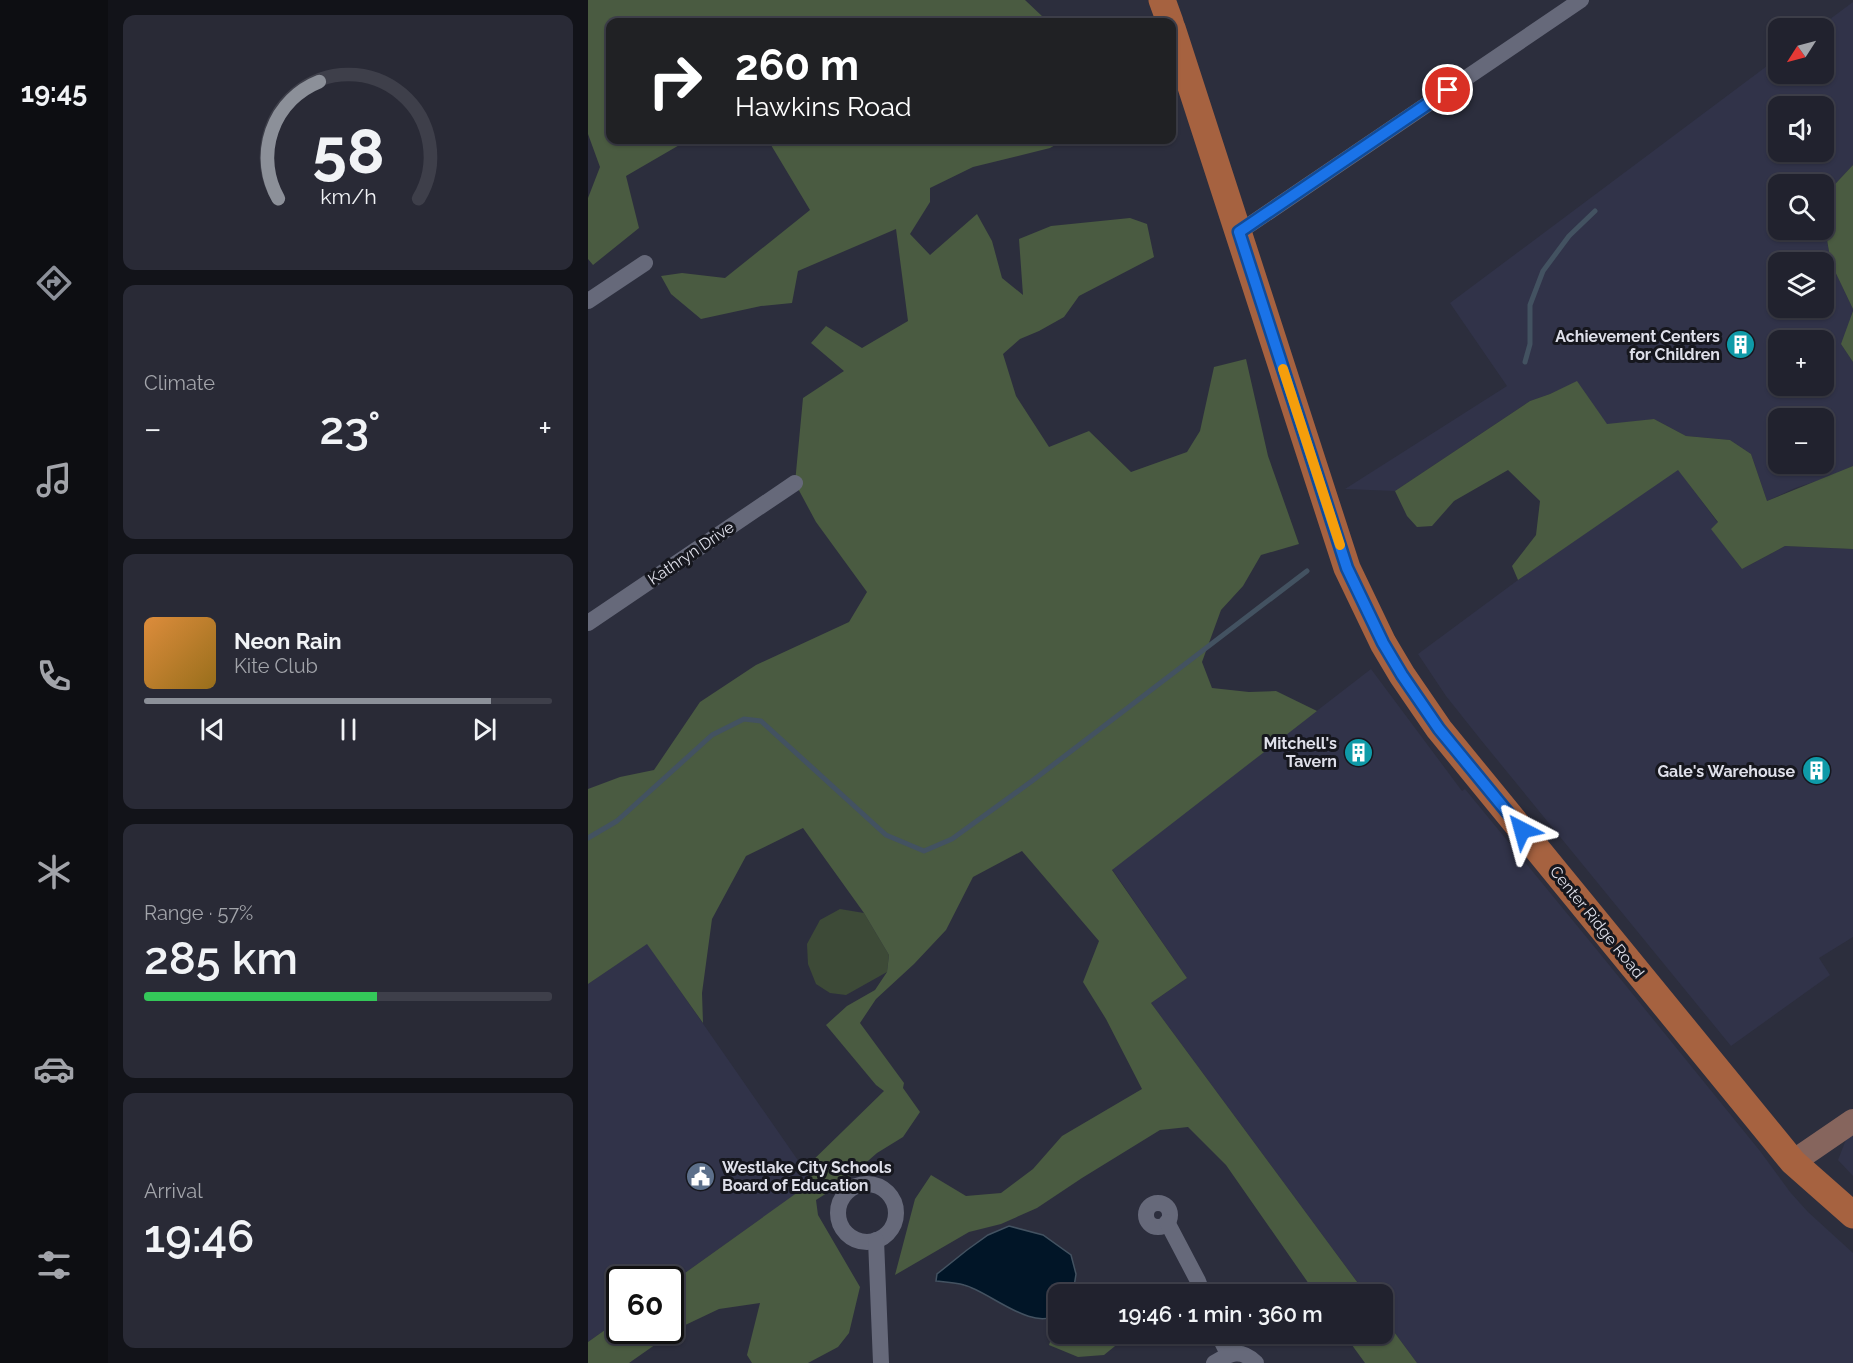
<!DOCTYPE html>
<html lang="en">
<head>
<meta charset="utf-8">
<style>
  :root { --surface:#21222e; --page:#292a36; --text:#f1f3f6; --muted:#a2a4aa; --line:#3e3f4a; --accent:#8c9099 }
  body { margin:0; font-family:Raleway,sans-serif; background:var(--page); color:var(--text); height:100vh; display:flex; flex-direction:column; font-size:22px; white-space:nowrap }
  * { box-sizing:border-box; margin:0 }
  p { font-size:20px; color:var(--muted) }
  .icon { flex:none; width:33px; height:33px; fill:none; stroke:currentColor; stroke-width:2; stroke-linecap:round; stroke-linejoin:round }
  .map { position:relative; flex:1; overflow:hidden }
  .panel { display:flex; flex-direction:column; gap:15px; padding:15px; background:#121319; width:480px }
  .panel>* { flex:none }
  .banner { position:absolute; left:18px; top:18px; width:570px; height:126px; border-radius:12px; box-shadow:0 2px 4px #0004,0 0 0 2px var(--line); background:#202124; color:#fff; overflow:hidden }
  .needle { width:39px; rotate:234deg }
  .fabs { position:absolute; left:1180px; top:18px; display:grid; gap:12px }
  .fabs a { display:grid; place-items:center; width:66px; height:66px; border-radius:12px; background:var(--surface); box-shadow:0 2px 4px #0004,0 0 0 2px var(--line); font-size:30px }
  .speed { position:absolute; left:18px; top:1266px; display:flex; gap:12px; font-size:30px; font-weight:700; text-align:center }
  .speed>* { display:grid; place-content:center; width:78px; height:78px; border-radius:50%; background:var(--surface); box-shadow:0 2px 4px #0004,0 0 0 2px var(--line); line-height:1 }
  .speed .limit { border:3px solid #111; border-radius:9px; background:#fff; color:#111 }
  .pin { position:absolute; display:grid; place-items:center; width:51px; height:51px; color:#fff; margin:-26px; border:3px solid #fff; border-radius:50%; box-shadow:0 2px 6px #0007 }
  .me { position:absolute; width:66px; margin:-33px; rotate:321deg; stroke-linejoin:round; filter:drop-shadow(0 0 4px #0008) }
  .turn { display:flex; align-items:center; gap:21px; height:126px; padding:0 30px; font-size:27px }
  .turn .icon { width:78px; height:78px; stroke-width:2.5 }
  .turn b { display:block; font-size:42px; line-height:51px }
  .big { font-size:45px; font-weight:600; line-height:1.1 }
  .panel .widget { flex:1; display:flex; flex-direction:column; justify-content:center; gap:9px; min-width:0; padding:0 21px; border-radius:12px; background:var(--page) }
  .panel .dial { align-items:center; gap:0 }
  .dial svg { height:156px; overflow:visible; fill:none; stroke:var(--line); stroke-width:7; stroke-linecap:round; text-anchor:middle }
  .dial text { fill:var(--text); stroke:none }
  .song { display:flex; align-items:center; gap:18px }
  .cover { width:72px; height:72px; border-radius:9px; background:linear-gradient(135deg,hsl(30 70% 55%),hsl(40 70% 35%)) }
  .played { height:6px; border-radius:3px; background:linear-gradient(90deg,var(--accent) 85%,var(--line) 85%) }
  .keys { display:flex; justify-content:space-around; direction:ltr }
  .heat { display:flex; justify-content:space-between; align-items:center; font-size:33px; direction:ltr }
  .charge { height:9px; border-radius:4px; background:linear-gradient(90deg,#34c759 57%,var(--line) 0) }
  .trip { position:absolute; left:460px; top:1284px; width:345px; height:60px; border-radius:12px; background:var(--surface); box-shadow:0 2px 4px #0004,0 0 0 2px var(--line); font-weight:600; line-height:60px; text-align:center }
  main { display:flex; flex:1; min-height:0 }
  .dock { display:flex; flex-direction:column; width:108px; justify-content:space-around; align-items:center; background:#0d0e12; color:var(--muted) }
  .dock .icon { width:42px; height:42px }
  .dock .current { color:var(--accent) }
  .dock b { font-size:27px; color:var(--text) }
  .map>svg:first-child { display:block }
</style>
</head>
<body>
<main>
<nav class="dock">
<b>19:45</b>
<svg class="icon current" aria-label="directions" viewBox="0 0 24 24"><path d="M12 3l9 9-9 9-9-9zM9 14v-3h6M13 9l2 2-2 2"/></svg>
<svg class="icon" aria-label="music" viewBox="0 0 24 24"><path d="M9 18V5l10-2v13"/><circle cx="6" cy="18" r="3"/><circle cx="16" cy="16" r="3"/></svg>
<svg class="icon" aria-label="phone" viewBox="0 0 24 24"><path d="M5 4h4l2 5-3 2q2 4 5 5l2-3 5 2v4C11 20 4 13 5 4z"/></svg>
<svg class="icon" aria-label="climate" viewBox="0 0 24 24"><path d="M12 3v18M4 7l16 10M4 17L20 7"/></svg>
<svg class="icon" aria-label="car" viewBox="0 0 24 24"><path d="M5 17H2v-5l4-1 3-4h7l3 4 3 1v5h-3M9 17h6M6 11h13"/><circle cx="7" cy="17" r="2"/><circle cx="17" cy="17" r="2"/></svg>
<svg class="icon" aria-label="filters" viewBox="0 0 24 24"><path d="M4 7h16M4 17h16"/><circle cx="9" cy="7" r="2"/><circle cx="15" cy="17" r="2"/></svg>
</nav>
<section class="panel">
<div class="widget dial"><svg viewBox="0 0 100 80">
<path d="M14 69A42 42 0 1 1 86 69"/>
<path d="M14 69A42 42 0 0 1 35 9" stroke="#8c9099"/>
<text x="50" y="56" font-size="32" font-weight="700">58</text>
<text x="50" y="72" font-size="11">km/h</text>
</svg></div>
<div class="widget"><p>Climate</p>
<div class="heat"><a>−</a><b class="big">23°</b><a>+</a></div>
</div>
<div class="widget">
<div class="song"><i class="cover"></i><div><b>Neon Rain</b><p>Kite Club</p></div></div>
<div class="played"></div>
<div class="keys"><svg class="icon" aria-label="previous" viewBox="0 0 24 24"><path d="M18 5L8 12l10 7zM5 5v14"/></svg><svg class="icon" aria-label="pause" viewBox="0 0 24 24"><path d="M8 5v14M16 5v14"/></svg><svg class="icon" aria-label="next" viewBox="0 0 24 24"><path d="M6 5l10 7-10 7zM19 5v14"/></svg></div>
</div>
<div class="widget"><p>Range · 57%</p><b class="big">285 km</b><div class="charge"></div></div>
<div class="widget"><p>Arrival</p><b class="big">19:46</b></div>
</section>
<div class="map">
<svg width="1265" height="1363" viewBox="0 0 1265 1363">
  <rect width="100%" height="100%" fill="#2c2e3d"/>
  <!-- built -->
  <g fill="#313349" fill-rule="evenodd">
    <path d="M1265 2V165L1236 196V184H1191V230H1236V222L1243 263 1265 309 1260 330 1253 344 1265 362V466L1232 480 1207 488 1179 501 1163 454 1142 440 1098 436 1066 419 1019 425 989 382 962 394 942 401 807 491 757 489 919 386 862 303 1191 57V74H1236V28H1230ZM1191 106H1236V152H1191ZM1191 262H1236V308H1191ZM1191 340H1236V386H1191ZM1191 418H1236V464H1191Z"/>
    <path d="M1090 469 1130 523 1124 529 1154 569 1197 546 1265 549V937L1231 958 1242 975 1143 1046 893 740 858 696 830 654 930 580Z"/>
    <path d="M783 669 874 791 877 789 1009 950 1172 1151 1202 1192 1220 1212 1265 1253V1363H829L795 1317V1294H778L563 1003 599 978 524 869Z"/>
    <path d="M59 943 225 1182 83 1283 82 1280H32L31 1320 0 1342V984Z"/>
    <path d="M1265 1132V1176L1250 1160 1259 1137Z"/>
  </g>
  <!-- green -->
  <path fill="#3d4a37" d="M252 909 276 913 301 955 299 972 258 995 242 993 228 984 220 964 219 944 232 920Z"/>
  <!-- forest -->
  <g fill="#4a5b41">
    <path d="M0 0H437L455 17 457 22H22V140H100L38 176 51 228 5 265 0 259V198L12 167 0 134Z"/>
    <path d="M180 140H476L462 148 385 167 342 188V202L322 234 342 255 389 214 404 241 414 278 435 295 431 239 463 226 542 218 559 224 566 257 491 296 476 317 451 331 432 339 415 354 428 396 461 447 501 431 543 472 599 452 612 431 626 367 658 359 680 456 711 544 673 555 655 586 633 610 614 662 624 688 661 692 688 691 729 711 524 870 599 978 563 1003 778 1294H728L638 1165 600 1127 572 1130 494 1178 449 1208 413 1224 381 1232 307 1275 327 1199 343 1175 378 1196 413 1193 445 1169 474 1136 554 1089 518 1019 495 982 511 941 434 851 385 877 358 930 326 964 288 999 272 1023 316 1083 315 1088 332 1112 315 1137 289 1153 256 1182 228 1200 230 1215 272 1287 261 1333 250 1347 220 1363H164L159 1355 172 1303 131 1309 91 1328 41 1363H0V1342L31 1320 32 1330H82L83 1283 224 1182 216 1169 296 1091 288 1085 238 1025 259 1006 287 990 299 972 301 955 276 913 215 828 158 856 124 919 114 993 115 1023 59 944 0 984V789L32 777 66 770 112 702 168 665 261 622 279 592 228 522 207 483 215 398 256 371 223 343 238 326 274 348 320 321 308 229 210 271 204 303 173 306 113 319 83 294 73 276 94 273 137 278 222 210Z"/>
    <path d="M1265 165V309L1243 263 1236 222V196Z"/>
    <path d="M1265 311V362L1253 344Z"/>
    <path d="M989 381 1019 424 1066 419 1098 436 1142 440 1163 454 1179 501 1265 466V549L1197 546 1154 569 1123 529 1130 522 1090 470 930 580 924 566 948 535 952 501 920 470 866 501 844 526 829 527 819 516 807 491 942 401 962 394Z"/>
    <path d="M795 1317 829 1363H777L756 1334H795Z"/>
    <path d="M471 1324V1334H532V1342L516 1355 490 1357 461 1345 467 1327Z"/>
  </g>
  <!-- water -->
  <path fill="#011527" stroke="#435261" stroke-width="1.5" d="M421 1226 455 1235 483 1255 488 1274 485 1293 471 1294V1313C446 1334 401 1291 376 1285 367 1282 357 1282 348 1281L349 1274 379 1250 400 1235Z"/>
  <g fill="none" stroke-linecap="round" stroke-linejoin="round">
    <!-- stream -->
    <g stroke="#435261" stroke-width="5">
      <path d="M937 362 942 344V305L955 271 981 236 1007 211"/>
      <path d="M0 838 29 821 124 735 156 719 173 721 298 835 336 851 364 839 444 781 719 571"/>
    </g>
    <!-- street -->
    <g stroke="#66697a" stroke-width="16">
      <path d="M651 232 993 0"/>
      <path d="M0 301 57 263"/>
      <path d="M0 623 207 483"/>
      <circle cx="279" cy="1213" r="29"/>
      <circle cx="570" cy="1215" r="12"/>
      <path d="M579 1222 610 1281 615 1294"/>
      <path d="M288 1240 293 1363"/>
      <path d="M630 1334 640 1354"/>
      <path d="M626 1363C642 1353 653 1348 668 1363"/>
    </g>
    <!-- secondary -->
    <path stroke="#86655d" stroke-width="24" d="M1205 1162 1265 1121"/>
    <!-- primary -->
    <g stroke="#a66240" stroke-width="27">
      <path d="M574 0 582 22"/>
      <path d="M584 28 759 568 795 643 814 675 851 729 1205 1162 1265 1215"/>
    </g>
  </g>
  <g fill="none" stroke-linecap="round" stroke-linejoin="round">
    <defs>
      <path id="route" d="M860 90 651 232 759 568 795 643 814 675 851 729 934 830"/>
    </defs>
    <!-- route casing -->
    <use href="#route" stroke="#114b97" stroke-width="15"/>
    <!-- route -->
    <use href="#route" stroke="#1a73e8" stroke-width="10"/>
    <!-- slow -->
    <path stroke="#f59e0b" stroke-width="10" d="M695 369 752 545"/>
  </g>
  <!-- icons -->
  <defs>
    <symbol id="building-disc" viewBox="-11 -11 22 22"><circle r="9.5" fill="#0f9aa8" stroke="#16171e"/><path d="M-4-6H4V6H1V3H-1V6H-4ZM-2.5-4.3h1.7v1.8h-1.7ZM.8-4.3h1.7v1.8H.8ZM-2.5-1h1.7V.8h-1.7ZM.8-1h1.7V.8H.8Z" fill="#fff"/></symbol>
    <symbol id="civic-disc" viewBox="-11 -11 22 22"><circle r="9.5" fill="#5c6f8a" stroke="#16171e"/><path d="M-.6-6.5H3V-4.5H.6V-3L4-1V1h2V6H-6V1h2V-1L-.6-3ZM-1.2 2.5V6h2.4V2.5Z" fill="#fff"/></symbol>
  </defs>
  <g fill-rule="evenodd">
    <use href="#building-disc" x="1136" y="328" width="33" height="33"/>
    <use href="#building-disc" x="754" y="736" width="33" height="33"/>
    <use href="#building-disc" x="1212" y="754" width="33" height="33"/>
    <use href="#civic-disc" x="96" y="1160" width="33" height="33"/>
  </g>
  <g text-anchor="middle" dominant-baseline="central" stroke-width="6" stroke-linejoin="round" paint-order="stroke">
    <!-- poi labels -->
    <g font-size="16" font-weight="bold" fill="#dedfe9" stroke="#16171e" text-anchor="end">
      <text x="1132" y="336">Achievement Centers<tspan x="1132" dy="18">for Children</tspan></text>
      <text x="749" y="743">Mitchell's<tspan x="749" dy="18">Tavern</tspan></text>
      <text x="1207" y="771">Gale's Warehouse</text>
      <text x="134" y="1167" text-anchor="start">Westlake City Schools<tspan x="134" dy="18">Board of Education</tspan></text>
    </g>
    <!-- street labels -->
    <g font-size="16" fill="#dedfe9" stroke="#16171e">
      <text transform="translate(103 553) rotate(-34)">Kathryn Drive</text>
      <text transform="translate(1009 922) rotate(51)">Center Ridge Road</text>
    </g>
  </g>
</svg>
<div class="fabs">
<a><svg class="needle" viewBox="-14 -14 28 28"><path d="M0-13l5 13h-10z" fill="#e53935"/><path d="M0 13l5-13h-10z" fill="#a2a4aa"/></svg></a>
<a><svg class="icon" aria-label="sound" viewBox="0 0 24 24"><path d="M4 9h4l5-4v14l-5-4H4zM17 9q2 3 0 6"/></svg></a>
<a><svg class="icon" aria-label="search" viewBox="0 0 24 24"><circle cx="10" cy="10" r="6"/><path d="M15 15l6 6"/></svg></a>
<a><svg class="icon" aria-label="layers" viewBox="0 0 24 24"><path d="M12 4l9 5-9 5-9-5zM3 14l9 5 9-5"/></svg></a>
<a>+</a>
<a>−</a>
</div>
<div class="speed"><div class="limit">60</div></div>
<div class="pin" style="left:860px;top:90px;background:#d93025"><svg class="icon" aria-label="arrive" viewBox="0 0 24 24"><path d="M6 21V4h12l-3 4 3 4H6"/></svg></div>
<svg class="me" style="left:934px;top:830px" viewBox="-20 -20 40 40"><path d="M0-17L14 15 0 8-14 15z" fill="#1a73e8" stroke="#fff" stroke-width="4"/></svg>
<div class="trip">19:46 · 1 min · 360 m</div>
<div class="banner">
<div class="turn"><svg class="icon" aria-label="right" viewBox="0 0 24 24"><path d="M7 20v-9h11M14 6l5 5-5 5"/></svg><div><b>260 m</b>Hawkins Road</div></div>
</div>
</div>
</main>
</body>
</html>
